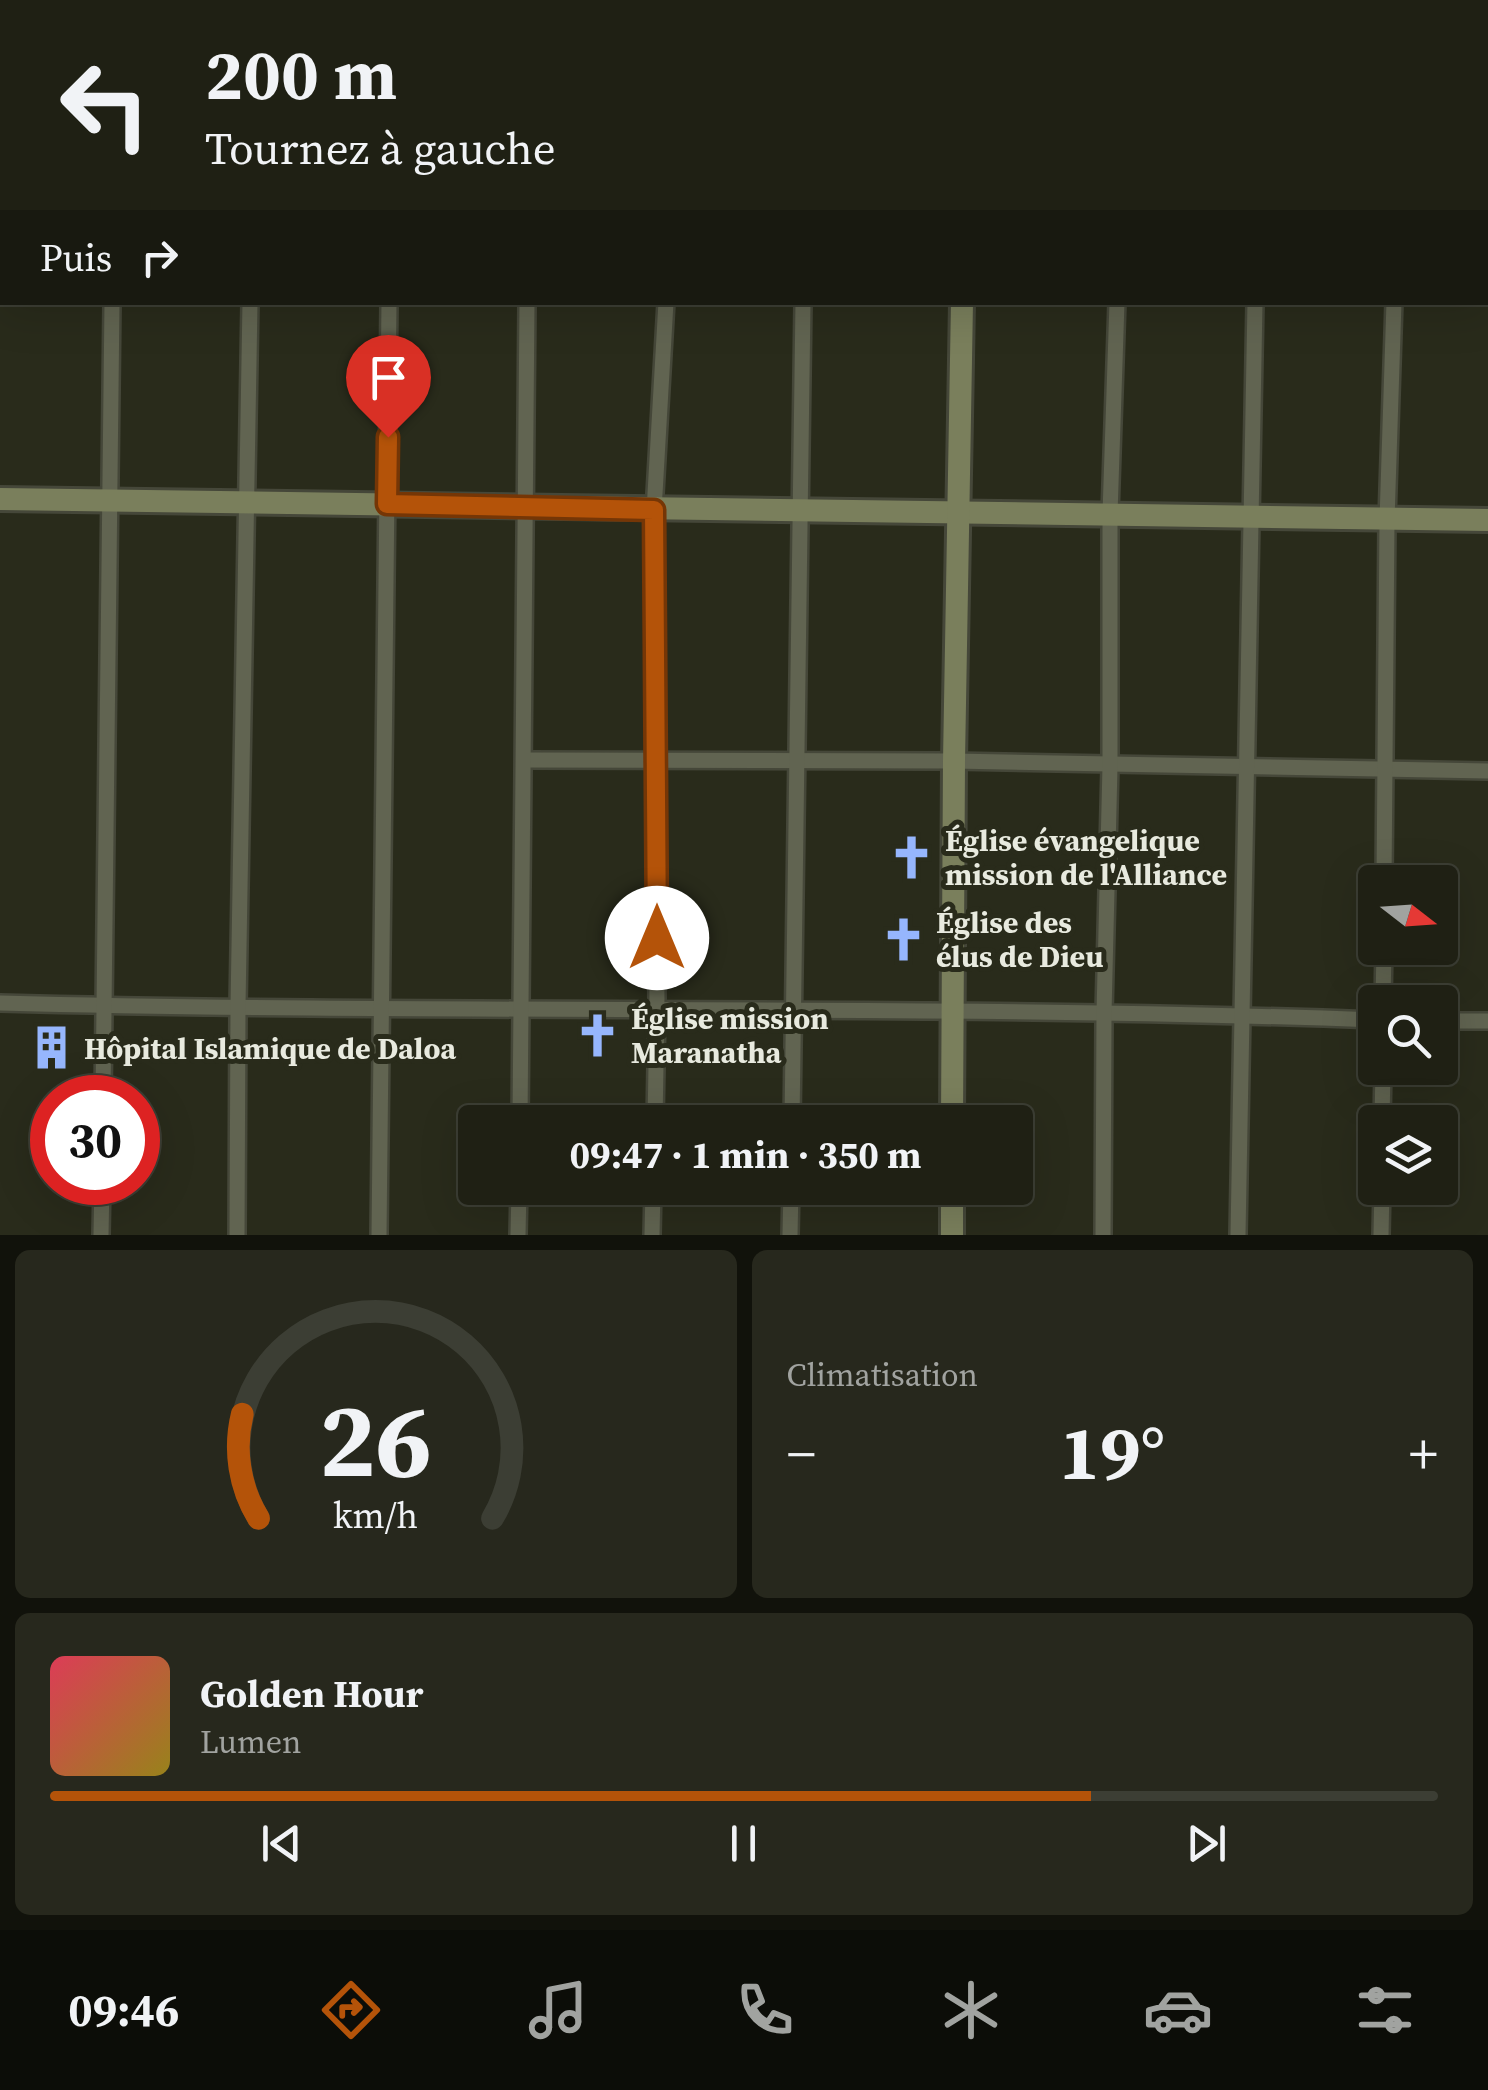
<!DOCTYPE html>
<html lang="fr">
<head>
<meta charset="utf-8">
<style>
  :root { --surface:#1f2014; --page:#27281d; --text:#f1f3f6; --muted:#a1a3a0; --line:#3c3e34; --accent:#b45309 }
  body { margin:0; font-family:"Source Serif 4",serif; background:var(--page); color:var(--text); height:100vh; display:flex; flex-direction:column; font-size:38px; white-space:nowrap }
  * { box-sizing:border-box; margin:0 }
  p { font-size:32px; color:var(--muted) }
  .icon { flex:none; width:55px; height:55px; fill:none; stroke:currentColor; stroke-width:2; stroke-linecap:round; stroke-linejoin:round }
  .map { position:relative; height:1235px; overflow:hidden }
  .details { display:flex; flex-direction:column; gap:15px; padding:15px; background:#11120b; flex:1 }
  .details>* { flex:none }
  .top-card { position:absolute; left:0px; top:0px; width:1490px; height:305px; box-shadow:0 10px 40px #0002,0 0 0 2px var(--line); background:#1f2014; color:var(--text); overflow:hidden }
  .needle { width:65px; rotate:107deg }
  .controls { position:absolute; left:1358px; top:865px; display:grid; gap:20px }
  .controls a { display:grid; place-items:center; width:100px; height:100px; border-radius:10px; background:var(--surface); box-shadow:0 10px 40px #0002,0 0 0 2px var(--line); font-size:50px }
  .speed { position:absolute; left:30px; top:1075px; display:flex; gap:20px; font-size:50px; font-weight:700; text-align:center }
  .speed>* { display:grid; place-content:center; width:130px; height:130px; border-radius:50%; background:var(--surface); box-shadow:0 10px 40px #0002,0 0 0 2px var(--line); line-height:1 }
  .speed .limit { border:15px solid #d22; background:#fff; color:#111 }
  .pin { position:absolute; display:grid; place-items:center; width:85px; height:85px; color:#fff; margin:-102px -42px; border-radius:50% 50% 50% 0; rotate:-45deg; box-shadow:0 0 10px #0007 }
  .pin .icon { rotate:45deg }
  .me { position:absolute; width:110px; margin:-55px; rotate:0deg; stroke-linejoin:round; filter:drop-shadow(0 0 8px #0008) }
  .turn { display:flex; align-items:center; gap:35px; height:210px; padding:0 40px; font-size:45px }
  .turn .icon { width:130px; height:130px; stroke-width:2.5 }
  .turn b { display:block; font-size:70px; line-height:85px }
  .then { display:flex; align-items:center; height:95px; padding:0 40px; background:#0003; gap:20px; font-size:38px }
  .big { font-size:75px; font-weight:700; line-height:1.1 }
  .details .widget { flex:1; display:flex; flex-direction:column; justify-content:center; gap:15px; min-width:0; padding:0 35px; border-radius:15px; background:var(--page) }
  .details .dial { align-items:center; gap:0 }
  .dial svg { height:260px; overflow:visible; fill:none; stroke:var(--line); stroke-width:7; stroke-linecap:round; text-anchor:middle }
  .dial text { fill:var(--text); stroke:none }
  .song { display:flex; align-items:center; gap:30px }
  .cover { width:120px; height:120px; border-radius:15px; background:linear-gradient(135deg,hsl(350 70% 55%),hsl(50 70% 35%)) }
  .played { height:10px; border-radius:5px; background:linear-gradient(90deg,var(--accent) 75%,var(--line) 75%) }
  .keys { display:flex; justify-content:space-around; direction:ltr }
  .heat { display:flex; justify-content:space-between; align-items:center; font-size:55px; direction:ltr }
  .details .tiles { flex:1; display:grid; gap:15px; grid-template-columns:1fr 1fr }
  .widget:last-child { grid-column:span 2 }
  .trip { position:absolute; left:458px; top:1105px; width:575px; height:100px; border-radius:10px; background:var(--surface); box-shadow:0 10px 40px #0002,0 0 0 2px var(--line); font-weight:700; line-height:100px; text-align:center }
  .tab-bar { display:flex; height:160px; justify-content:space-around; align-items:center; background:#0c0d08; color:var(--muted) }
  .tab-bar .icon { width:70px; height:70px }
  .tab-bar .current { color:var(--accent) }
  .tab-bar b { font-size:45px; color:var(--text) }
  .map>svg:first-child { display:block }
</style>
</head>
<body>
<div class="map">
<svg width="1488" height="1235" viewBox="0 0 1488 1235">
  <rect width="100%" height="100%" fill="#292b1b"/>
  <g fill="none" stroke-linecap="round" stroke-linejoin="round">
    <defs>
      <g id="street">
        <path d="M804 0V2"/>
        <path d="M1256 0V2"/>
        <path d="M117 2V0"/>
        <path d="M255 2V0"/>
        <path d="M393 2V0"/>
        <path d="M531 2V0"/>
        <path d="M670 2V0"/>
        <path d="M1122 2V0"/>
        <path d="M1396 2V0"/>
        <path d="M524 760 954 761 1488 771"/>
        <path d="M1384 882 1387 520 1394 302"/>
        <path d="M1383 1002 1384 948"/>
        <path d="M0 1003C458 1015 917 1003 1375 1020"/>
        <path d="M1440 1021H1488"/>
        <path d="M103 1098 112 302"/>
        <path d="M520 1122 527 302"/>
        <path d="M655 1122 657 1009 654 511 666 302"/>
        <path d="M792 1122 803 302"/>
        <path d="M1382 1122 1383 1068"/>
        <path d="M101 1235 102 1182"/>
        <path d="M237 1235 238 1006 250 302"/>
        <path d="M379 1235 389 302"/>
        <path d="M518 1235 519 1188"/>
        <path d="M652 1235 653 1188"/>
        <path d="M790 1235 791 1188"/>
        <path d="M1103 1235 1104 1013 1110 766V514L1117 302"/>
        <path d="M1238 1235 1255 302"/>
        <path d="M1381 1235 1382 1188"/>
      </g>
      <g id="secondary">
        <path d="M963 2V0"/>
        <path d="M0 499 1488 520"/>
        <path d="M952 1122 954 761 962 302"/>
        <path d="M952 1235V1188"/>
      </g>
    </defs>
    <!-- street casing -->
    <use href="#street" stroke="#454739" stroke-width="20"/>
    <!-- secondary casing -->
    <use href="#secondary" stroke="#454739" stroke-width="28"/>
    <!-- street -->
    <use href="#street" stroke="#616451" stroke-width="15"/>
    <!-- secondary -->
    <use href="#secondary" stroke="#7a7f5c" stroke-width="22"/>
  </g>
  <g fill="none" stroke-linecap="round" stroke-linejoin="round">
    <defs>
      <path id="route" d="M388 437 387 504 654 510 657 938"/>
    </defs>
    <!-- route casing -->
    <use href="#route" stroke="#753606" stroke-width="25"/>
    <!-- route -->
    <use href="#route" stroke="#b45309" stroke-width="18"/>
  </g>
  <!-- icons -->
  <defs>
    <symbol id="church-bare" viewBox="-9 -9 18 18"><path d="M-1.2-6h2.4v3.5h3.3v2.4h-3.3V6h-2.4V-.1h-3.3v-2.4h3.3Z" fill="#96b6fd" stroke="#292b1b" stroke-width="2.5" paint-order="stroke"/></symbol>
    <symbol id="building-bare" viewBox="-9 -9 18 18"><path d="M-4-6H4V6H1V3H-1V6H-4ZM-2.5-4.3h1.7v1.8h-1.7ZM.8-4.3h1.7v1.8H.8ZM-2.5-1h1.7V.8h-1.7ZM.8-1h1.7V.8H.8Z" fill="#96b6fd" stroke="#292b1b" stroke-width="2.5" paint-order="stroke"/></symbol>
  </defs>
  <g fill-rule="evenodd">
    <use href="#church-bare" x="880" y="826" width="63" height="63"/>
    <use href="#church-bare" x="872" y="908" width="63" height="63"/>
    <use href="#church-bare" x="566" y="1004" width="63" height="63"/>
    <use href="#building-bare" x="20" y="1016" width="63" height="63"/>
  </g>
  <g text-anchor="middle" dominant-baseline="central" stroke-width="10" stroke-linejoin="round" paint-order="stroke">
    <!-- poi labels -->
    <g font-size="30" font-weight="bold" fill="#e8eadf" stroke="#292b1b" text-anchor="start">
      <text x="945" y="840">Église évangelique<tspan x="945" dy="34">mission de l'Alliance</tspan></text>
      <text x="936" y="922">Église des<tspan x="936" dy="34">élus de Dieu</tspan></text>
      <text x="631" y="1018">Église mission<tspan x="631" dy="34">Maranatha</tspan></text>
      <text x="84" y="1048">Hôpital Islamique de Daloa</text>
    </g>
  </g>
</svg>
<div class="controls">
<a><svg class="needle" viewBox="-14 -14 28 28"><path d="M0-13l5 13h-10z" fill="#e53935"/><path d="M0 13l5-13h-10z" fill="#a1a3a0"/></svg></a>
<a><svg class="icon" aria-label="search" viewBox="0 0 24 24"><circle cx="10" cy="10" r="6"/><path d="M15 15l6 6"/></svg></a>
<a><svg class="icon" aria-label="layers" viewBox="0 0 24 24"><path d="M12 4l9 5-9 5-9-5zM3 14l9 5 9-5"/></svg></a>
</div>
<div class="speed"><div class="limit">30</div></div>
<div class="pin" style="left:388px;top:437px;background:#d93025"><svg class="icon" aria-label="arrive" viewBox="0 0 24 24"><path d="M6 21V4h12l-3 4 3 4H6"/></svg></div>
<svg class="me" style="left:657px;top:938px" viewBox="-20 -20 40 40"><circle r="19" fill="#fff"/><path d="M0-13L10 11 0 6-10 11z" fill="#b45309"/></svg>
<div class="trip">09:47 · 1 min · 350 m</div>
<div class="top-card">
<div class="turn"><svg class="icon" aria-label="left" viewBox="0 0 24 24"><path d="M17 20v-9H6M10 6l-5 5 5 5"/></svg><div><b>200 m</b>Tournez à gauche</div></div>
<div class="then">Puis<svg class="icon" aria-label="right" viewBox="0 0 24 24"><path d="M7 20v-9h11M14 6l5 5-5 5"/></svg></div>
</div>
</div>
<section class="details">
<div class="tiles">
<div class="widget dial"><svg viewBox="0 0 100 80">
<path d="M14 69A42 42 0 1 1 86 69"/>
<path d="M14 69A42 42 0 0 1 9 37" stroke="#b45309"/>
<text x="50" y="56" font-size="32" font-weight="700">26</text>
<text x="50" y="72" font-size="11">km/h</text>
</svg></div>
<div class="widget"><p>Climatisation</p>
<div class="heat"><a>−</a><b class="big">19°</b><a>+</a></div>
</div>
<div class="widget">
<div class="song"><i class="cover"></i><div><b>Golden Hour</b><p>Lumen</p></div></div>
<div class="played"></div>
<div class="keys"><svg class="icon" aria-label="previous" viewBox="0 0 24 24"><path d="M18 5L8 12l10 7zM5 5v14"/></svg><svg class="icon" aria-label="pause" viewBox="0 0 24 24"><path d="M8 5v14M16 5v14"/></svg><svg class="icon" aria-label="next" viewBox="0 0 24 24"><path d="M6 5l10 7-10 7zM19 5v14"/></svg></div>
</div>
</div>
</section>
<nav class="tab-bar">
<b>09:46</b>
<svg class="icon current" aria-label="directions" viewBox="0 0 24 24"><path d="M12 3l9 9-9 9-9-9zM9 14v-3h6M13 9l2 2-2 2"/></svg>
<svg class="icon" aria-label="music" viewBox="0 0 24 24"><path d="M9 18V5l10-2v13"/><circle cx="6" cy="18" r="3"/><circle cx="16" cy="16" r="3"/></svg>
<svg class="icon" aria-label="phone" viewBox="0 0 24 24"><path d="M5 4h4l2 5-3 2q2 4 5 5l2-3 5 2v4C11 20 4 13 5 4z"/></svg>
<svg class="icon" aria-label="climate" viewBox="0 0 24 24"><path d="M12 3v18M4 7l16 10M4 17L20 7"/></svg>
<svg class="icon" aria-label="car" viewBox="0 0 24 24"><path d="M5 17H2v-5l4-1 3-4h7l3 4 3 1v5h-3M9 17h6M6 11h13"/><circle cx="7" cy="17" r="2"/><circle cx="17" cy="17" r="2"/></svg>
<svg class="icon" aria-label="filters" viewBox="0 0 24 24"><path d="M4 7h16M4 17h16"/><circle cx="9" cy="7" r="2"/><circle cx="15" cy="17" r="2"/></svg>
</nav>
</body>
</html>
